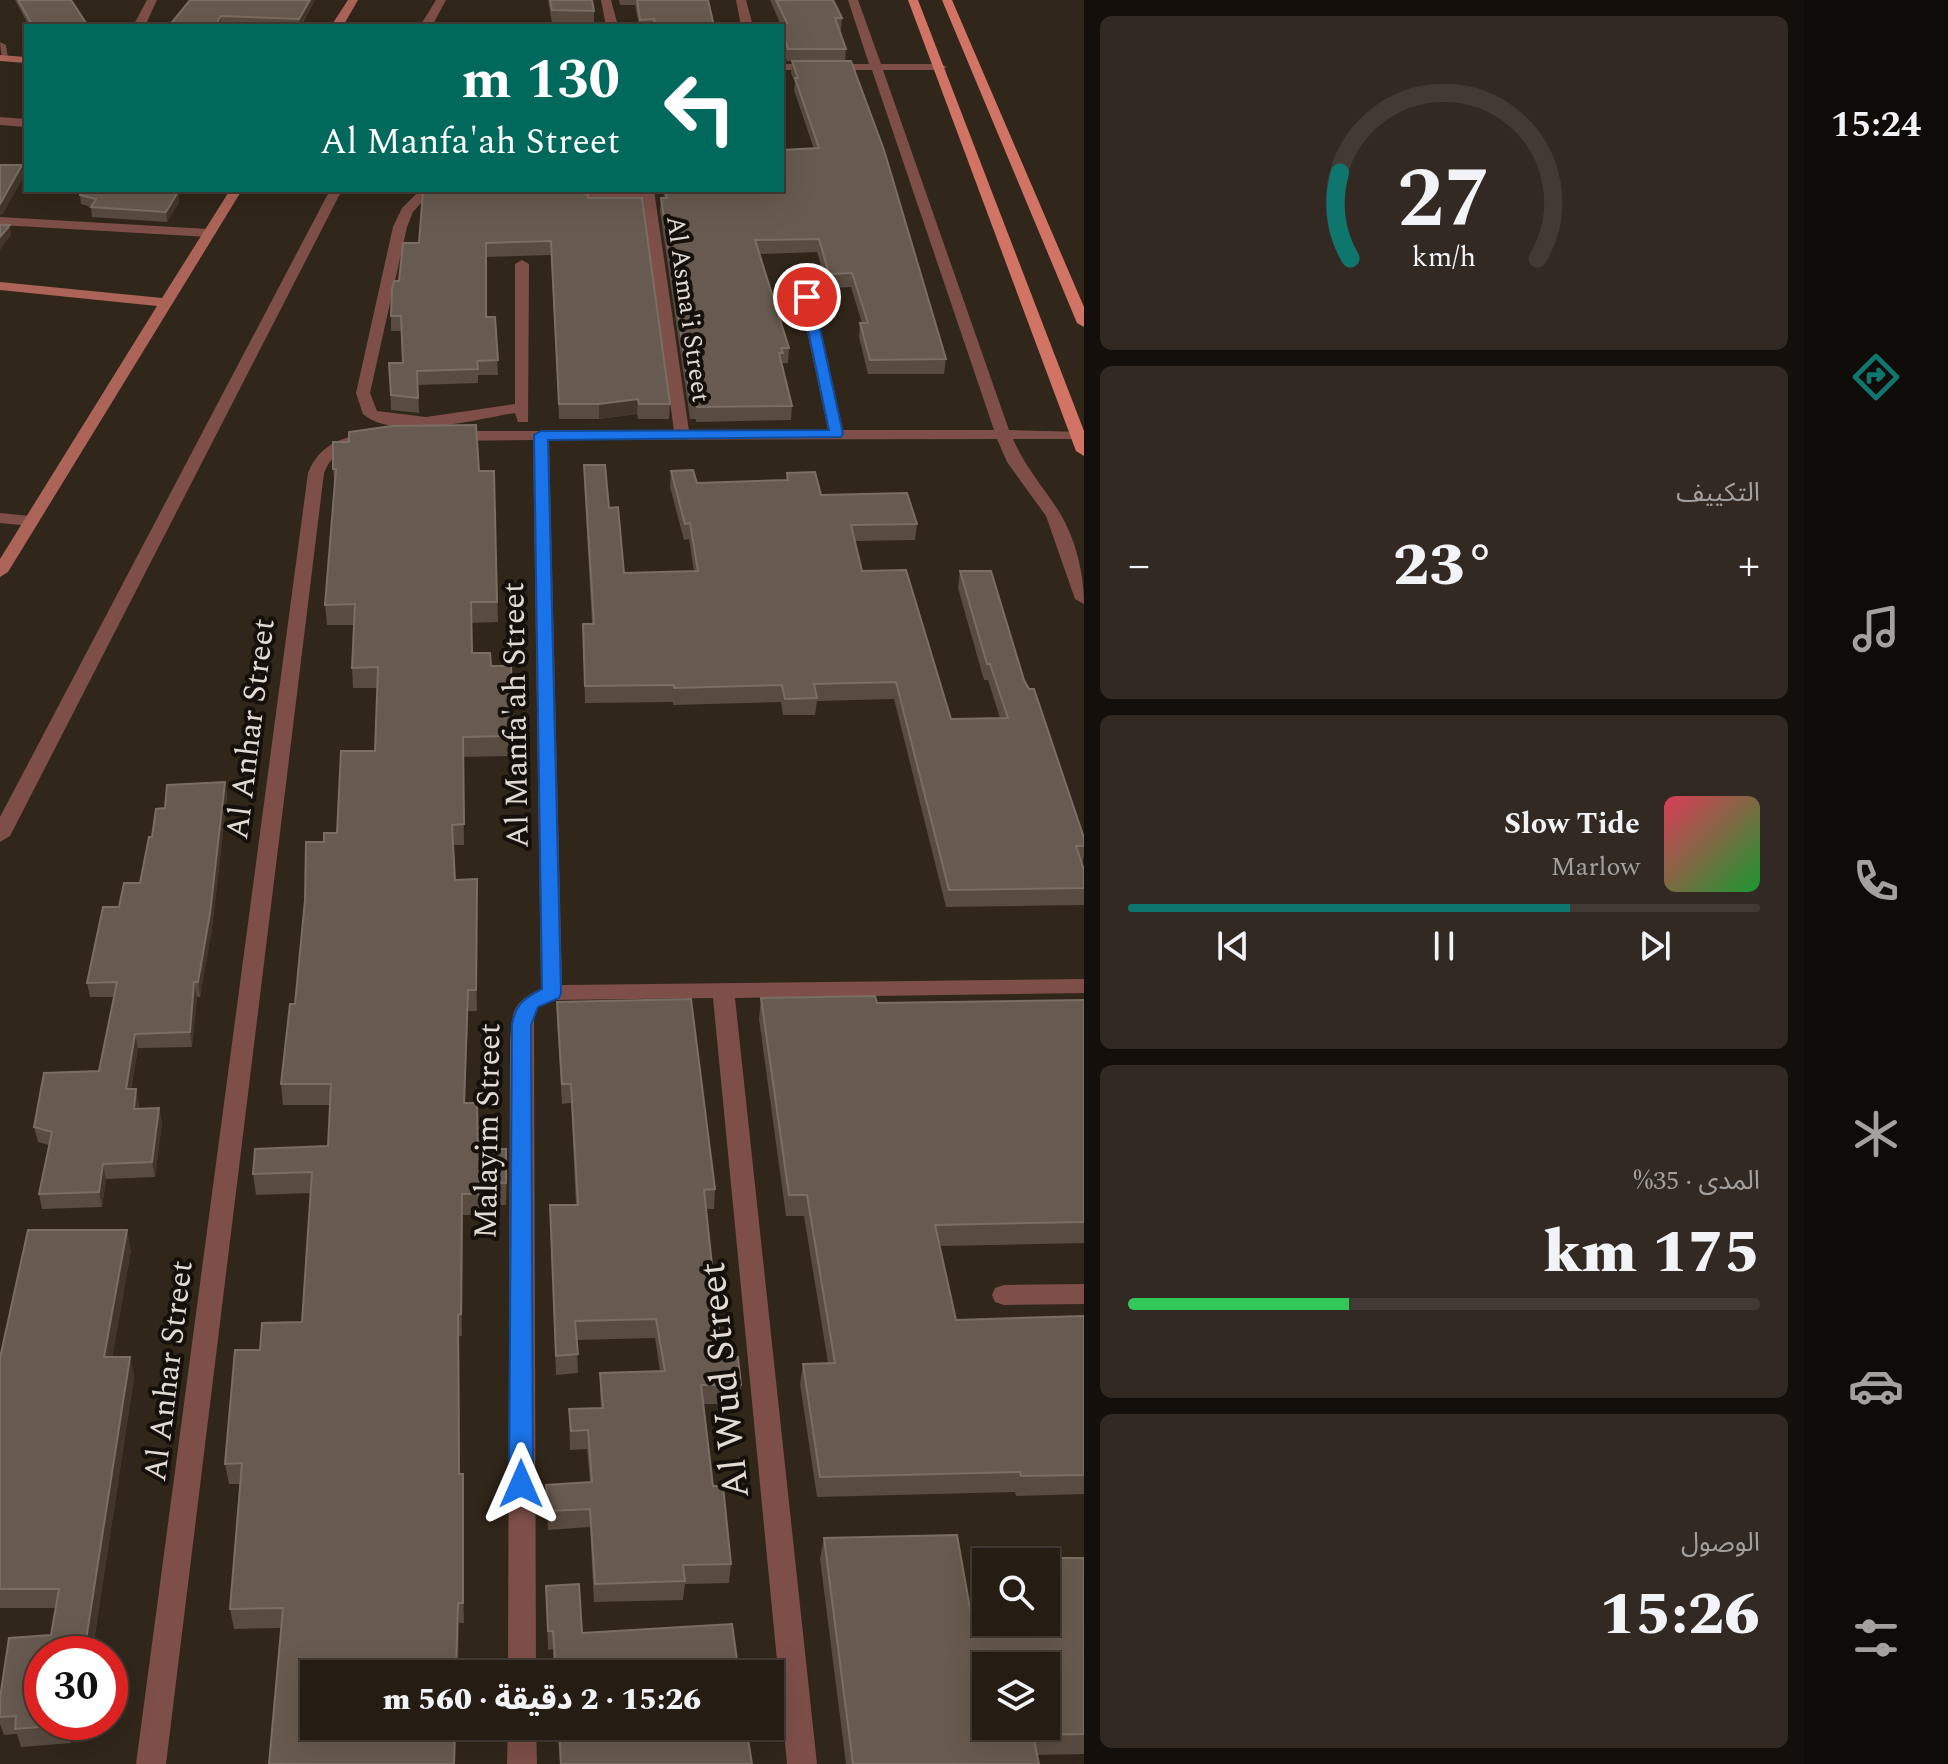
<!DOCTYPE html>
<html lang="ar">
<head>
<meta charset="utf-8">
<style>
  :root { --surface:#251c14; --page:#312922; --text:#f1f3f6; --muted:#a3a1a0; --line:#423a34; --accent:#0f766e }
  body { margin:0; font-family:Spectral,"Noto Sans Arabic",serif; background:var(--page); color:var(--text); direction:rtl; height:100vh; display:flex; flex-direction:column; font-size:30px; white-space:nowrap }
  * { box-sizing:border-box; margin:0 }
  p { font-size:26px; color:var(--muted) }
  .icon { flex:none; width:44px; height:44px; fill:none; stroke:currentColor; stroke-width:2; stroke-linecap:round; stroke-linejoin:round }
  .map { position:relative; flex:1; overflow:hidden; direction:ltr }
  .drawer { display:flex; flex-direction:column; gap:16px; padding:16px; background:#140f0b; width:720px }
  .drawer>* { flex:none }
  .top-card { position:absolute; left:24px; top:24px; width:760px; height:168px; border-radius:0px; box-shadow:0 8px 32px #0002,0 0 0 2px var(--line); direction:rtl; background:#00695c; color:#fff; overflow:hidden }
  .buttons { position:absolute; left:972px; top:1548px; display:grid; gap:16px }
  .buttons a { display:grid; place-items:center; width:88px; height:88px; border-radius:0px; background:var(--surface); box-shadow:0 8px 32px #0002,0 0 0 2px var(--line); font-size:40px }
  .speed { position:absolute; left:24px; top:1636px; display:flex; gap:16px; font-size:40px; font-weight:700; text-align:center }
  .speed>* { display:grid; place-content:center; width:104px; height:104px; border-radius:50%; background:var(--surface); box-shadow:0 8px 32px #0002,0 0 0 2px var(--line); line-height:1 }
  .speed .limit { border:12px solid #d22; background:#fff; color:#111 }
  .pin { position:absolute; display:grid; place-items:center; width:68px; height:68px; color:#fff; margin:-34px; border:4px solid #fff; border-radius:50%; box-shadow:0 2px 8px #0007 }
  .me { position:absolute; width:88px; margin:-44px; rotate:0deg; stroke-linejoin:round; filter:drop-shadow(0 0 6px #0008) }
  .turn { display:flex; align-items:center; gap:28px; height:168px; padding:0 32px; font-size:36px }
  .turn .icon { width:104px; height:104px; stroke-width:2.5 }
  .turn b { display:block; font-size:56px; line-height:68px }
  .big { font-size:60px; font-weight:800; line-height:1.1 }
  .drawer .widget { flex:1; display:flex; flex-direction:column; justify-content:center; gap:12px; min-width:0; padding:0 28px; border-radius:12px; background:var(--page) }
  .drawer .dial { align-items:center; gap:0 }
  .dial svg { height:208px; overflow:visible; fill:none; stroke:var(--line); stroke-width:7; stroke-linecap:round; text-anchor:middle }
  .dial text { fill:var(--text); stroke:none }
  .song { display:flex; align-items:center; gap:24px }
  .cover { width:96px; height:96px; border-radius:12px; background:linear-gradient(135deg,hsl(350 70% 55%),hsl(130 70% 35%)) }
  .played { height:8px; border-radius:4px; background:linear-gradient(90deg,var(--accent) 70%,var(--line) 70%) }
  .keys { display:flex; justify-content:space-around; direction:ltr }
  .heat { display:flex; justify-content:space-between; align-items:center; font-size:44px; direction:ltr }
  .charge { height:12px; border-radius:6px; background:linear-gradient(90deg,#34c759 35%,var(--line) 0) }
  .trip { position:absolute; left:300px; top:1660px; width:484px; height:80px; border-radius:0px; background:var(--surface); box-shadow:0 8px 32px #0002,0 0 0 2px var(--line); font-weight:800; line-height:80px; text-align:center; direction:rtl }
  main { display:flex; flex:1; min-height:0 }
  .tabs { display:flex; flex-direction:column; width:144px; justify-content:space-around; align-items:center; background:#0f0b08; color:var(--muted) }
  .tabs .icon { width:56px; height:56px }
  .tabs .on { color:var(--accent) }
  .tabs b { font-size:36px; color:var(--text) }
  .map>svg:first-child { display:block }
</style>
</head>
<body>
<main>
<nav class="tabs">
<b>15:24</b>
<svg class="icon on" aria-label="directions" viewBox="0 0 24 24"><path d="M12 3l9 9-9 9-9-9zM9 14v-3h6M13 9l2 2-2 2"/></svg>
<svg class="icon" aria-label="music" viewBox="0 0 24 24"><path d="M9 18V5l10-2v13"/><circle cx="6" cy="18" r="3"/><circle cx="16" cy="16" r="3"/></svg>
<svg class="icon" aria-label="phone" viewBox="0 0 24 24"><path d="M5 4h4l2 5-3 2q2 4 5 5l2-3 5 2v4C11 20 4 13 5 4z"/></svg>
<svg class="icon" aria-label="climate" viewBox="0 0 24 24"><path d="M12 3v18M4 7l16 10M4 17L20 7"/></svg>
<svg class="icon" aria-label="car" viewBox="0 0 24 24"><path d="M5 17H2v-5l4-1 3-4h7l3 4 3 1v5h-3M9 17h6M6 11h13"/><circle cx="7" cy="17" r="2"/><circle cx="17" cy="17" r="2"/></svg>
<svg class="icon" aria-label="filters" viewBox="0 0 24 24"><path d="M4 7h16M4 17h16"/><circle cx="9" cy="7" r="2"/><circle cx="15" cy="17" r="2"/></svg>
</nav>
<section class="drawer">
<div class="widget dial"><svg viewBox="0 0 100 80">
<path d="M14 69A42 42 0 1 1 86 69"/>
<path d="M14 69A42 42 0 0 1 10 36" stroke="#0f766e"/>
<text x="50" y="56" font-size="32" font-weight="700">27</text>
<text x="50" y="72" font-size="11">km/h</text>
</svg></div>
<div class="widget"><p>التكييف</p>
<div class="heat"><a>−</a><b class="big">23°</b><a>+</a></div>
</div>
<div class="widget">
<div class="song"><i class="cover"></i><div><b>Slow Tide</b><p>Marlow</p></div></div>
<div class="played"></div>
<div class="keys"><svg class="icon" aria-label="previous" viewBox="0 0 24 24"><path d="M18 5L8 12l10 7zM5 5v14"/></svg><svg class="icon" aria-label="pause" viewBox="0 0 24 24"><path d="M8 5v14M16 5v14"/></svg><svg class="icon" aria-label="next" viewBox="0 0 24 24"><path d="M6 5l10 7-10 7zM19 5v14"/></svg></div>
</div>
<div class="widget"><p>المدى · 35%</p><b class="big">175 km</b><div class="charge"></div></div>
<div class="widget"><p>الوصول</p><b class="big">15:26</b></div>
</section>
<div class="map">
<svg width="1084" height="1764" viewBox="0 0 1084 1764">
  <rect width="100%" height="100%" fill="#31261a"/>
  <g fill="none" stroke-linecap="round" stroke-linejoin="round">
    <!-- street -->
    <g fill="#7d4f48" fill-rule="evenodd">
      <path d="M147 0H157L145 26H133Z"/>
      <path d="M436 0H446L432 26H420Z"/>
      <path d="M601 0H611L618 26H606Z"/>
      <path d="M736 0H746L753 26H741Z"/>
      <path d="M848 0H858L881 64H941L947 67 941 70H883L1009 430 1084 432 1083 437 1078 439H1013C1025 467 1044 488 1060 513 1076 540 1084 574 1084 604L1075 599 1046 516 1007 462 997 439 549 440 562 985 1084 979V993L735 998 817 1764H787L713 998 554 1000 539 1007 534 1014 536 1674H508L510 1042C512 1012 512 1002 541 989L533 440 450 441 442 436 450 431H674L643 202 561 201 555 197 561 193 642 194V190H654L689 431 828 430 794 270 801 266 808 270 843 430H994L872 70H782V64H869Z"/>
      <path d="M0 42 6 45 8 58 2 61Z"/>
      <path d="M0 117 26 119V127L0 125Z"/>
      <path d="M330 190H342L10 836 0 842V817Z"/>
      <path d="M420 190H433L413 212 407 227 370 393 377 411 426 417 515 404V264L522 260 529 264 528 422H518L515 413C477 419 396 442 363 414L356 393 393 227 402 208Z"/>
      <path d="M0 217 209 229 216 233 209 237 0 225Z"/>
      <path d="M374 433 379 435V441C355 447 334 447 324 473L166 1764H136L308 473C320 443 344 436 374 433Z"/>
      <path d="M0 513 31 516 39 521 31 526 0 523Z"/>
      <path d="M1084 1284V1304L1004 1305 995 1302 992 1295 995 1288 1004 1285Z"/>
      <path d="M508 1726H536L537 1764H507Z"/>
    </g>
    <!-- secondary -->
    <g fill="#ad6458" fill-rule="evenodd">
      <path d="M348 0H358L343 26H331Z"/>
      <path d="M0 55 26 57V63L0 61Z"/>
      <path d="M230 190H242L8 572 0 577V559L157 306 0 290V282L162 298Z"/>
    </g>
    <!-- primary -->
    <g fill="#d17465" fill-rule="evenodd">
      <path d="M908 0H918L1084 431V456L1076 451Z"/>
      <path d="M942 0H952L1084 307V327L1077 323Z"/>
    </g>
  </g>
  <!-- wall -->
  <g fill="#584b40">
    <path d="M15 0H71L88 26H29Z"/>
    <path d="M190 0H315L301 26 222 25Z"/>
    <path d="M548 0H592L594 11V23H552Z"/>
    <path d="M619 0H708L714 26H639L635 5H620Z"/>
    <path d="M770 0H834L842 18 841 30H839L846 49 845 61 946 359 944 374H868L859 337 860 323H862L851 287 828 288 817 252 760 254 789 348 788 363H782L792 406 791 420 696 422V419H690L660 211 661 198H664L663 190H782L814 149 794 90 795 83 791 73 792 61H787L782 46V26H779V23H780Z"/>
    <path d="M178 192 179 202 167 222 92 217 91 207 81 204 80 195Z"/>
    <path d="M588 198 670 404 669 419H638L637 414 599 419H559L551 255 486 257 487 317H495L498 375H478V383L418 385 419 413 391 410 389 363H403L402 331H391V316L399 281 419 243Z"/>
    <path d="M476 425 479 471H494L498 622 471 623 472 653H490L491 666H511L514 756 463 757 464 845H453L455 880 477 879V1011H468L465 1103H477L478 1149H506L507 1170 506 1205H479V1215H463L462 1336H459L460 1474H463L464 1495V1623H459L458 1674H314V1726H456L455 1764H269L281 1628 234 1629 230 1609 241 1484H229L225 1464 235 1350H260L262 1323 302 1322 311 1193 256 1195 253 1174 255 1149 328 1146 330 1105H283L281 1084 290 1004H295L305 900 306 842H324V833H337L341 751H375L377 688H353L352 668 354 625H327L325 605 335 489 333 469V442H349V432L392 426Z"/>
    <path d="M584 465 609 508 624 573 694 571 689 539 684 540 670 487 671 471 697 483 786 480 787 473 821 495 917 524 915 540 855 541 862 571 951 719 1000 718 988 680H984L958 588 960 571 1024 680 1084 838V857L1082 863 1084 870V905L946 907 894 699 817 701 815 715H783L781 702 673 705V702L585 703 583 624H592L584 480Z"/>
    <path d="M225 782 227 797 212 928 200 997H197L192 1047 138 1048 131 1089 139 1104V1109L159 1108 162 1123 155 1177 106 1179 102 1207 42 1209 39 1194 49 1145 38 1142 34 1127 99 1071 114 997H90L87 983 119 907 140 883 152 837 165 808Z"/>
    <path d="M761 998 877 1003 1084 1000V1243L940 1246 956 1320 1084 1316V1494L1016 1496 1015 1492 817 1497 800 1384 803 1364 828 1363 804 1216H786L759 1019Z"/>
    <path d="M557 1002 715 1189 714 1209H706L722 1358 741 1385 739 1404H703L713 1486 731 1564 729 1583 685 1584 683 1600 594 1602 590 1527 548 1530 546 1485 590 1482 587 1449 570 1450 569 1409 601 1408 600 1392V1373L660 1371 655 1338 577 1340 578 1373 556 1375 550 1205H576L571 1103 562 1104 557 1022Z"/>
    <path d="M131 1250 112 1357H130L134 1377 92 1654H42L74 1722 71 1743 21 1747 17 1734 4 1735 0 1724V1717L51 1635 56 1608H0V1358Z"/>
    <path d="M824 1538 975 1637 1039 1636 1036 1622H1046V1562H1032L1033 1558H1084V1754L1037 1755 1039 1764H846L820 1559Z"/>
    <path d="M546 1586 582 1633 739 1674H554L553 1649 548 1650Z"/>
    <path d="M557 1726H746L752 1764H560Z"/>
  </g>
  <!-- shaded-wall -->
  <g fill="#42362a">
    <path d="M310 0H315L300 26 299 19Z"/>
    <path d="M221 16V26H215Z"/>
    <path d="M22 165 24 176 3 214 0 215V204Z"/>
    <path d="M178 192 179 202 167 222 166 212Z"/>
    <path d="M10 225 11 235 0 250V237Z"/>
    <path d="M638 399 637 414 599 419V404Z"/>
    <path d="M225 782 227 797 212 928 200 997 198 982Z"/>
    <path d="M477 879 478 900 477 1011 476 990Z"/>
    <path d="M194 982 197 997 192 1047 190 1032Z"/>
    <path d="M468 990V1011L464 1124V1103Z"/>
    <path d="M135 1034 138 1048 128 1104 126 1089Z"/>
    <path d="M136 1089 139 1104 137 1124 134 1109Z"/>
    <path d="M159 1108 162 1123 155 1177 152 1162Z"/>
    <path d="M103 1164 106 1179 102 1207 99 1192Z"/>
    <path d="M462 1194 463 1215 462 1336 461 1314Z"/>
    <path d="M127 1230 131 1250 109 1377 104 1357Z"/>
    <path d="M458 1315 459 1336 460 1495 459 1474Z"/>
    <path d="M130 1357 134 1377 92 1654H90L86 1640Z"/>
    <path d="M463 1474 464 1495V1623L463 1603Z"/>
    <path d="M458 1603 459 1623 458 1674H456Z"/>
    <path d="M75 1641 79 1654H73Z"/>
    <path d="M66 1722H74L71 1743 65 1725Z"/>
    <path d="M455 1726H456L455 1764H454Z"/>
  </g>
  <!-- building -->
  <g fill="#675a50" stroke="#7a6e64" stroke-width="2" fill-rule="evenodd">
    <path d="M18 0H71L88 26H33Z"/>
    <path d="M190 0H310L299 19 221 16 215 26H169Z"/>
    <path d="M550 0H592L594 11 552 10Z"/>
    <path d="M637 0H708L714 26H656L654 19 640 20Z"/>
    <path d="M776 0H833L842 18H835L846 49H788L782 31V26H780L779 23H787Z"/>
    <path d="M792 61H851L884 150 946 359 870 360 860 323H868L852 273 829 274 819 239 755 240 789 348H781L783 353H779L792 406 697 407V404H691L661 198H667L665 190H782V150L819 148 795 78H798Z"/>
    <path d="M0 165H22L0 204Z"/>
    <path d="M82 190H151L178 192 166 212 91 207 96 199 80 195Z"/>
    <path d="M425 190 587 191 588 198H642L670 404H639L638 399 599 404H559L551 241 486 243V317H495L498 360 477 361 478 369 417 371 418 398 391 395 389 363H403L401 316H391L392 289 394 281H399L403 243H419L423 192Z"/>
    <path d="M0 225H10L0 237Z"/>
    <path d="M476 425 479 471H494L497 602H471L472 653H490L491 666H511L513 736 463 737 464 824 452 825 455 880 477 879 476 990H468L464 1103H477L478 1149H506V1183L478 1184V1194H462L461 1314 458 1315 459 1474H463V1603H458L456 1674H314V1726H455L454 1764H269L283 1608 230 1609 242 1463 225 1464 235 1350H260L262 1323 302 1322 312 1172 253 1174 255 1149 328 1146 331 1084H281L290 1004H295L305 900 306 842H324V833H337L341 751H375L378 667 352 668 355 604 325 605 336 469H333V442H349V432L392 426Z"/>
    <path d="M584 465H605L609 508 618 507 624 573 698 571 690 523 685 524 671 471 693 470 697 483 788 480 787 473 815 472 821 495 907 493 917 524 851 525 862 571 906 570 951 719 1008 718 990 664H987L960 571H991L1024 680 1029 689H1034L1084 838V846H1076L1084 870V888L949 890 896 682 814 684 817 698 785 699 782 685 674 688V685L585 686 583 624H594Z"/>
    <path d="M225 782 210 913 198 982H194L190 1032 135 1034 126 1089H136L134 1109 159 1108 152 1162 103 1164 99 1192 39 1194 52 1132 34 1127 44 1073 99 1071 117 982 87 983 103 907H119L124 883H140L149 837H152L156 809 165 808 167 785Z"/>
    <path d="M875 996 877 1003 1084 1000V1222L935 1225 956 1320 1084 1316V1475L1021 1476 1020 1472 820 1477 803 1364 835 1363 807 1195H789L761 998Z"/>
    <path d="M691 999 715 1189 704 1190 722 1358 738 1357 741 1385H701L713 1486H723L731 1564 683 1565 685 1581 595 1584 590 1509 548 1511 546 1485 592 1482 588 1430 571 1431 569 1409 603 1408 600 1373 665 1371 656 1319 575 1321 578 1354 556 1356 550 1205H578L571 1084H562L557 1002Z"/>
    <path d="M28 1230H127L104 1357H130L86 1640 75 1641 73 1654H42V1722H66L65 1725 15 1729 16 1716 0 1717V1698L9 1638 51 1635 59 1589H0V1358Z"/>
    <path d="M957 1535 975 1637 1050 1635 1046 1617V1562H1034L1033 1558H1084V1734L1033 1735 1039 1764H853L824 1538ZM986 1666H1046V1726H986Z"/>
    <path d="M579 1584 582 1633 732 1624 739 1674H556L553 1631H548L546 1586Z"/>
    <path d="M559 1726H746L752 1764H561Z"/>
  </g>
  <!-- route -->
  <path fill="#1a73e8" stroke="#114b97" stroke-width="2" d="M807 293 813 297 843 434 841 437 548 440 561 993 559 998 538 1007 531 1025 533 1484 530 1492 521 1495 513 1492 509 1484 512 1025C515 1005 524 998 542 989L534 435 541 431 829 430 801 297Z"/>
  <g text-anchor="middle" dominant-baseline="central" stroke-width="8" stroke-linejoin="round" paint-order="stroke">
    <!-- far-street labels -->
    <g font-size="26" fill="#e2dad3" stroke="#15100b">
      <text transform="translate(688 309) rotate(82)">Al Asma'i Street</text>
    </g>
    <!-- street labels -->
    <g font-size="32" fill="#e2dad3" stroke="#15100b">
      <text transform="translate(516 715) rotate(-91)">Al Manfa'ah Street</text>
      <text transform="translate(251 729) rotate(-83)">Al Anhar Street</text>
      <text transform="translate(488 1131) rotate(-89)">Malayim Street</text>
      <text transform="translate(169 1371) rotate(-83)">Al Anhar Street</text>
    </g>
    <!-- near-street labels -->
    <g font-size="38" fill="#e2dad3" stroke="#15100b">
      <text transform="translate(725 1380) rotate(-96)">Al Wud Street</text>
    </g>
  </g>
</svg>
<div class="buttons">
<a><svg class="icon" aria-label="search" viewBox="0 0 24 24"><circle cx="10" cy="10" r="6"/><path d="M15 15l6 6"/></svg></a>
<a><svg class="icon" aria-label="layers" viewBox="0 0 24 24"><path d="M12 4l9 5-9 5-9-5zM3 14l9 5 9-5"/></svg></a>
</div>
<div class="speed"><div class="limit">30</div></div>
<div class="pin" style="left:807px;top:297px;background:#d93025"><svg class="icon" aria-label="arrive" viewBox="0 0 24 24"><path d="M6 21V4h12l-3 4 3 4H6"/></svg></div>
<svg class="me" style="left:521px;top:1484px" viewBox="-20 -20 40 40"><path d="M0-17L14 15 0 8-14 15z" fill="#1a73e8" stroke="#fff" stroke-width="4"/></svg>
<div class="trip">15:26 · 2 دقيقة · 560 m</div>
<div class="top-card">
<div class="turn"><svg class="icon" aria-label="left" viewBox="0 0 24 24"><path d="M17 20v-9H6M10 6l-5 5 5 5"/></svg><div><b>130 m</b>Al Manfa'ah Street</div></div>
</div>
</div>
</main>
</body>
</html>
